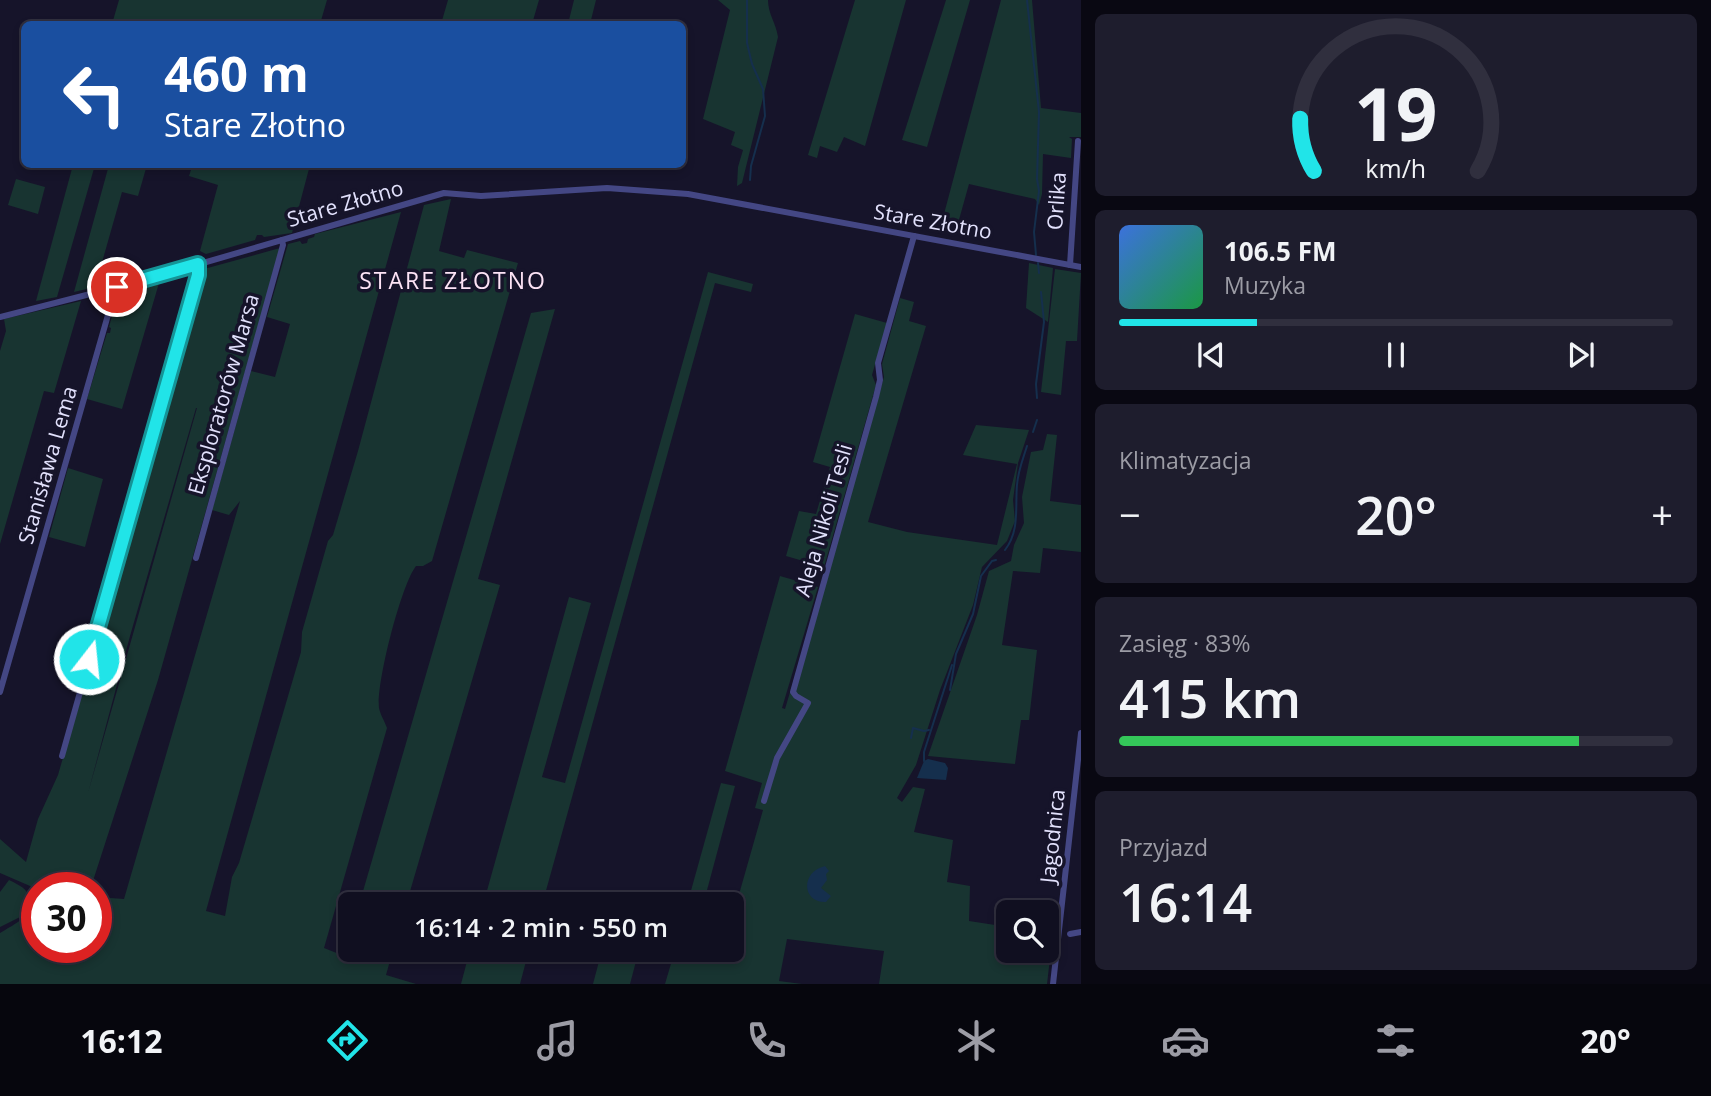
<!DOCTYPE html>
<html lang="pl">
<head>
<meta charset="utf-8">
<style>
  :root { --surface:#100f20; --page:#1e1d2d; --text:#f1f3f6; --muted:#9c9ca5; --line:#302f3e; --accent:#21e4e8 }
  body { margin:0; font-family:"Open Sans",sans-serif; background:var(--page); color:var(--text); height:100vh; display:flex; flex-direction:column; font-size:26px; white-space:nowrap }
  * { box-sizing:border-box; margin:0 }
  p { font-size:23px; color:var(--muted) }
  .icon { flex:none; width:38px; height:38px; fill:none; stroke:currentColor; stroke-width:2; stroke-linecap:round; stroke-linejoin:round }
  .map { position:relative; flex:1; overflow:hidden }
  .side { display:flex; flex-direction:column; gap:14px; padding:14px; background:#090812; width:630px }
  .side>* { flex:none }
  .top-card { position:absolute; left:21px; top:21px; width:665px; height:147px; border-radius:10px; box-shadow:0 4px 10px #0003,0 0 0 2px var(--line); background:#1a4fa0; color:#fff; overflow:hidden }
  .controls { position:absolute; left:996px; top:900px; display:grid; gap:14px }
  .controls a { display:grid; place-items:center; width:63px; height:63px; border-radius:10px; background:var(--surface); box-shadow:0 4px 10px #0003,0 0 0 2px var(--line); font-size:35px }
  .speed { position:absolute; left:21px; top:872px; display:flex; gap:14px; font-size:35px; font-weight:700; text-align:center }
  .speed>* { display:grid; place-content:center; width:91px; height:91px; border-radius:50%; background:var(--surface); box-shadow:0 4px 10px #0003,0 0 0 2px var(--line); line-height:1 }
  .speed .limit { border:10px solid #d22; background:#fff; color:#111 }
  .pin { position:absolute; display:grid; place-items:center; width:60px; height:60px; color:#fff; margin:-30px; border:4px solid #fff; border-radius:50%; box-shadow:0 2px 7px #0007 }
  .me { position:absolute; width:77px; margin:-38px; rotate:16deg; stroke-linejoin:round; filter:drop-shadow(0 0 5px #0008) }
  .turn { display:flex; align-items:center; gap:24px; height:147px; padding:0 28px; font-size:32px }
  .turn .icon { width:91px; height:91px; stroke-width:2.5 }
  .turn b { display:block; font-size:49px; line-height:60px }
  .big { font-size:52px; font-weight:600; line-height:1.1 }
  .side .tile { flex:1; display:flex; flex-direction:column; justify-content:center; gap:10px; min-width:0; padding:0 24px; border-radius:10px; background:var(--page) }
  .side .dial { align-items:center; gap:0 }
  .dial svg { height:182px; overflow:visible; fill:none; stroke:var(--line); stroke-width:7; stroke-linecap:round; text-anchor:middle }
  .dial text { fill:var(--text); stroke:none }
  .song { display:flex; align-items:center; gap:21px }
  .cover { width:84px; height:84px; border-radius:10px; background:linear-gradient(135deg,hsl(220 70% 55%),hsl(140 70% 35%)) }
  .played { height:7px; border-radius:4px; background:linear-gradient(90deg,var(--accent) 25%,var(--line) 25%) }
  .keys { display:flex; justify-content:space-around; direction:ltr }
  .heat { display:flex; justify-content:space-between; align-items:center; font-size:38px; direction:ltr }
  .charge { height:10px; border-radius:5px; background:linear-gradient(90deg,#34c759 83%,var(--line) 0) }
  .trip { position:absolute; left:338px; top:892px; width:406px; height:70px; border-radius:10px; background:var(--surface); box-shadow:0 4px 10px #0003,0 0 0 2px var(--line); font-weight:600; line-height:70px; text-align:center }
  .tab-bar { display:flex; height:112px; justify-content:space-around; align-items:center; background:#06060d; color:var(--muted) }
  .tab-bar .icon { width:49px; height:49px }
  .tab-bar .active { color:var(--accent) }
  .tab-bar b { font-size:32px; color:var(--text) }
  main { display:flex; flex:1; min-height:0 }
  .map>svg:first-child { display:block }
</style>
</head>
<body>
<main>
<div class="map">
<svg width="1081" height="984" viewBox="0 0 1081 984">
  <rect width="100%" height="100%" fill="#16142a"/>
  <!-- green -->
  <g fill="#183431" fill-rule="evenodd">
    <path d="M119 0H327L320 24H112Z"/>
    <path d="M448 0H539L532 24H441Z"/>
    <path d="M574 0H596L590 24H568Z"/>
    <path d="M718 0H768C768 14 776 23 778 37L742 183 737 186 738 167 743 150 731 145 735 132 703 119 730 10Z"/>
    <path d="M855 0H906L865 146 844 137 837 152 820 146 817 158 808 155Z"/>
    <path d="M946 0H970L927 147 902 140Z"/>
    <path d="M1001 0H1032L1041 108 1081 113V137H1069L1072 139 1071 158 1043 154 1042 194 1039 205 1035 199 969 184 955 234 940 229Z"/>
    <path d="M193 164 310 165 292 233 264 237 262 235H257L255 240 206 254 200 251 218 185 189 176Z"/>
    <path d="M73 165H95L57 297 36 301Z"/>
    <path d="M109 165H147L138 196 122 192 95 287 74 292Z"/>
    <path d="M16 179 45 187 38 214 8 205Z"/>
    <path d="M451 199 439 251 464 258 467 250 518 263 432 561 423 566H416C401 585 376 684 379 708 380 714 385 722 387 728L324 948 344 956 350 935V950H393L386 975 416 984H0V933C25 918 24 921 33 893H37V947H96V897L124 899 240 501 229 515 212 510 251 371 275 377 290 324 267 317 288 244 300 241 302 244 307 243 308 239 314 237 315 234 401 212 206 911 225 916 232 877 239 863 301 652 302 632 328 541 333 535 358 451 424 205Z"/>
    <path d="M280 248 158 680 91 887H37V889L0 873V839L26 862 38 819 58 775 204 269ZM196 408H197L88 793 130 636Z"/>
    <path d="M1029 263 1053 268 1048 322 1026 308Z"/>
    <path d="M1055 269 1081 273 1077 341H1066L1061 395 1041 392Z"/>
    <path d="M708 272 753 284 751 292 715 283 542 905H483L569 597 591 603 542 777 565 783Z"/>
    <path d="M159 283 122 409 87 399 107 333H110L111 328 109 327 118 294Z"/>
    <path d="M900 298 914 302 909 321 926 326 868 522 907 532 997 545 1017 464 963 455 976 425 1029 430 1018 463 1013 500 1015 521 1007 541 982 567 973 605 940 690 916 765 897 798 902 802 913 787 925 789 914 832 953 840 947 882 970 886 969 921 1008 927V950H1046L1047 931 1053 932 1047 984H879L884 951 787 939 779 981 802 984H665L675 950H732V919L763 810 755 808 762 783 725 771 780 576 818 587 782 708 785 709 884 377 882 364Z"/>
    <path d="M81 301 54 393 44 391 0 544V351L6 331 4 319Z"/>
    <path d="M555 309 478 579 500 585 406 905H359L531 313Z"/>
    <path d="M855 314 887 323 872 375 876 385 824 567 786 556 799 511 816 514 830 467 813 462Z"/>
    <path d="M1047 434 1057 435 1050 501 1081 505V552L1043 548 1040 573 1013 571 1002 645 1037 650 1029 720H1021L1015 764 928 756 977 615 989 571 1011 561 1014 545 1024 523 1022 497 1031 452 1043 450Z"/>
    <path d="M68 468 103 479 85 547 49 537Z"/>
    <path d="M721 783 735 786 703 905H687Z"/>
    <path d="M9 880C33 892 29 892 22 916L0 927V892Z"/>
    <path d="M470 950H529L520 984H461Z"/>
    <path d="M602 950H639L630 984H593Z"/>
  </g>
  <!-- water -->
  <g fill="#152f4d">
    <path d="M928 759 945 763 948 768 946 780 917 778 924 761Z"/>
    <path d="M825 866 829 871 826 874 827 880 821 888 831 896 826 902C802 903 800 872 825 866Z"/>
  </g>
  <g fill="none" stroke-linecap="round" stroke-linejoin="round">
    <!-- stream -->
    <g stroke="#152f4d" stroke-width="2">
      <path d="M747 0V43L752 64 763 89 765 116 751 166 750 180"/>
      <path d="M1027 0 1039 112 1037 179 1039 191 1034 232 1036 255"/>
      <path d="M1038 263 1039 273"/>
      <path d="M1037 398 1036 384 1044 322 1041 292"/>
      <path d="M1033 432 1037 420"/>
      <path d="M1005 550C1020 531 1015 507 1017 485 1018 471 1023 459 1027 446"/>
      <path d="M950 690 956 654 973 614 981 576 992 561 996 560"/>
      <path d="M911 738 913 728 924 731 929 730"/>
      <path d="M924 761V752L952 665"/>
    </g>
    <!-- minor -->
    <g stroke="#444784" stroke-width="6">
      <path d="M1070 265 1078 141"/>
      <path d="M0 317 141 281 444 193 481 196 607 188 688 194 1081 267"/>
      <path d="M196 558 283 245 282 240"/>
      <path d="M0 692 116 287"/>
      <path d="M62 756 198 275V264"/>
      <path d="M764 801 777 758 808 703 796 696 793 692 876 397 880 380 878 363 914 236"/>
      <path d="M1070 934 1081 932"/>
      <path d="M1053 984 1081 733"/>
    </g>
  </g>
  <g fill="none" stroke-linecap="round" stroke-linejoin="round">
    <defs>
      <path id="route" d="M89 659 198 275V264L117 287"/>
    </defs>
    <!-- route casing -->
    <use href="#route" stroke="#159497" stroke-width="18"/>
    <!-- route -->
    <use href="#route" stroke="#21e4e8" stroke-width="12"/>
  </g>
  <g text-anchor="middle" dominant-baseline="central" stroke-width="7" stroke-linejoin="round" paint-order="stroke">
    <!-- street labels -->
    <g font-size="21" fill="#e2e1fc" stroke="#16142a">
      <text transform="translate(1056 201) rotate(-86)">Orlika</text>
      <text transform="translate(345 203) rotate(-16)">Stare Złotno</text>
      <text transform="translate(933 221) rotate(10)">Stare Złotno</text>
      <text transform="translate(223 394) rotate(-74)">Eksploratorów Marsa</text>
      <text transform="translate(47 465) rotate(-74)">Stanisława Lema</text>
      <text transform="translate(823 520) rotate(-74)">Aleja Nikoli Tesli</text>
      <text transform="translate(1052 836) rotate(-84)">Jagodnica</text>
    </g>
    <!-- neighbourhood labels -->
    <g font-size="23" letter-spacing="2" fill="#fce3f5" stroke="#16142a">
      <text x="453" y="280">STARE ZŁOTNO</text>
    </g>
  </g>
</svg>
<div class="controls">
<a><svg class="icon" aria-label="search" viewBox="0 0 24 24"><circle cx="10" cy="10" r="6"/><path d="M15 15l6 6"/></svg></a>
</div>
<div class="speed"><div class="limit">30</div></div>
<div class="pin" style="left:117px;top:287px;background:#d93025"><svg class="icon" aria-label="arrive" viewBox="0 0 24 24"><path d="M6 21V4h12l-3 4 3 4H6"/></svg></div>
<svg class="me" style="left:89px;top:659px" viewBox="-20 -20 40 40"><circle r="17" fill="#21e4e8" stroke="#fff" stroke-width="3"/><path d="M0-11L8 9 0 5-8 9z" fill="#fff"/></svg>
<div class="trip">16:14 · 2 min · 550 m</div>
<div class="top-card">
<div class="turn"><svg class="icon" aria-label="left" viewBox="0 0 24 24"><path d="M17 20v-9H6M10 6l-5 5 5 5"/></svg><div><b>460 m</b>Stare Złotno</div></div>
</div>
</div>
<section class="side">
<div class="tile dial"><svg viewBox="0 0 100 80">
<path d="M14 69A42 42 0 1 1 86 69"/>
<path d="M14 69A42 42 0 0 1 8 46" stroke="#21e4e8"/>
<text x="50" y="56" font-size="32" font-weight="700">19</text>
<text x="50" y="72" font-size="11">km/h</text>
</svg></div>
<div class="tile">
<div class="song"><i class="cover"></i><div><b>106.5 FM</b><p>Muzyka</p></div></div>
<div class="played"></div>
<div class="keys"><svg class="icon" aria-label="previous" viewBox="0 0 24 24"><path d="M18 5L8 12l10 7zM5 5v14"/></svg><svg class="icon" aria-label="pause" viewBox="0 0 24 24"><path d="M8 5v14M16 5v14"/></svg><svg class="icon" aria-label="next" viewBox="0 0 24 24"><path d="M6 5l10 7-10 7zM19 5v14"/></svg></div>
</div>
<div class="tile"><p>Klimatyzacja</p>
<div class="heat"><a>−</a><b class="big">20°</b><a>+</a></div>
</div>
<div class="tile"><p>Zasięg · 83%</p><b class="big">415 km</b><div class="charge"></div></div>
<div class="tile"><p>Przyjazd</p><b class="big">16:14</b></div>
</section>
</main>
<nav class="tab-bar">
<b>16:12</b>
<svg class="icon active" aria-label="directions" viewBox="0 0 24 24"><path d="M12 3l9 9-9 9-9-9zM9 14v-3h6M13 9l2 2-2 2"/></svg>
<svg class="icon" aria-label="music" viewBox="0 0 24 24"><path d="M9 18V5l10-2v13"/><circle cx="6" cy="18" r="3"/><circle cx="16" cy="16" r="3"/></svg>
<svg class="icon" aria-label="phone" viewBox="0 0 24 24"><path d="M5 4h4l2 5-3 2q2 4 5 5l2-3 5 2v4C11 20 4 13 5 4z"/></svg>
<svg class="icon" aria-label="climate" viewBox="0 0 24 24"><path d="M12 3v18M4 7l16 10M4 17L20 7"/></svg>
<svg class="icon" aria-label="car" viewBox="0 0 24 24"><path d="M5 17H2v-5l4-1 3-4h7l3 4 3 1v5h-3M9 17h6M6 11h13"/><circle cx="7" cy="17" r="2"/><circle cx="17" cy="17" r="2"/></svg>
<svg class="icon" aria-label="filters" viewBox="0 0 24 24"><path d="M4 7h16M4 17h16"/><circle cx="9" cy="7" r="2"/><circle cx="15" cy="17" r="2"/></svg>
<b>20°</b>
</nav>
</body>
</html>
